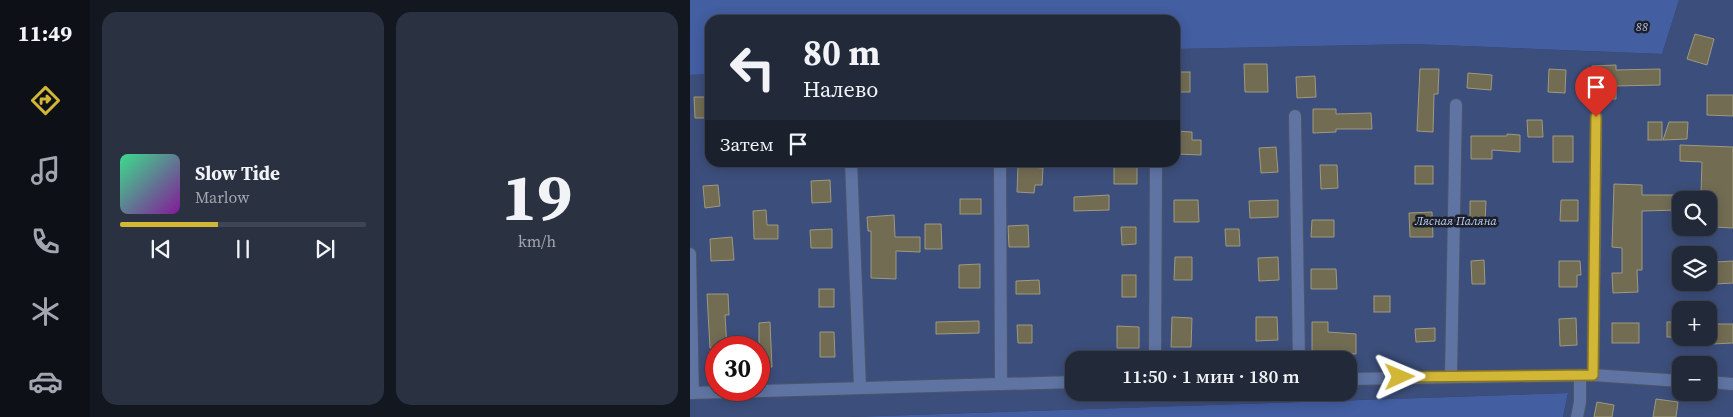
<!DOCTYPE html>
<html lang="ru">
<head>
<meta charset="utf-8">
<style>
  :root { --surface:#222939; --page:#2a3141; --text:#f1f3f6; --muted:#a2a6ae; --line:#3f4553; --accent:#d2b635 }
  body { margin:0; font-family:"Source Serif 4",serif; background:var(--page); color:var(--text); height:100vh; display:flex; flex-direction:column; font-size:19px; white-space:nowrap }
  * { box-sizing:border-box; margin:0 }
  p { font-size:16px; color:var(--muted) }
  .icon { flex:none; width:28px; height:28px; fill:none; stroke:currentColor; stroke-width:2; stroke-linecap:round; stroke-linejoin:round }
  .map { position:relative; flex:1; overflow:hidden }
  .drawer { display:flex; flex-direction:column; gap:12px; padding:12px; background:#13171f; width:600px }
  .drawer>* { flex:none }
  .top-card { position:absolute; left:15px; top:15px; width:475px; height:152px; border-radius:15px; box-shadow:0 2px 12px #0003,0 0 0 1px var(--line); background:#222939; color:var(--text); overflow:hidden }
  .tools { position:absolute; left:982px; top:191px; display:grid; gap:10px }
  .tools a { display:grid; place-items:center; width:45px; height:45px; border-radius:10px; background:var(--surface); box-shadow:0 2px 12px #0003,0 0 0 1px var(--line); font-size:25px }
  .speed { position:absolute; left:15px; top:336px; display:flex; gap:10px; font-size:25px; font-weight:700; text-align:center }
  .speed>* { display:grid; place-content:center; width:65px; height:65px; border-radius:50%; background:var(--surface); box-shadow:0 2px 12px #0003,0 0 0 1px var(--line); line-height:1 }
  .speed .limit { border:8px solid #d22; background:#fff; color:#111 }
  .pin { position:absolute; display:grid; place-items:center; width:42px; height:42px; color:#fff; margin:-51px -21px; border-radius:50% 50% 50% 0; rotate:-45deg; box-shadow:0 0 5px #0007 }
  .pin .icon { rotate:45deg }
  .me { position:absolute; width:55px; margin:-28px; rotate:89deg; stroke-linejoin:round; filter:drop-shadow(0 0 4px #0008) }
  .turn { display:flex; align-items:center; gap:18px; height:105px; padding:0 15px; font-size:22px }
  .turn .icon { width:65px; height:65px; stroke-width:2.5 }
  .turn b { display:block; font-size:35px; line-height:42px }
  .then { display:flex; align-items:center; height:48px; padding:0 15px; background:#0003; gap:10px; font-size:19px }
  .drawer .tile { flex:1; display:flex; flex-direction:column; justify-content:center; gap:8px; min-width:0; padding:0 18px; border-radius:15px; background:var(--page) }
  .drawer .dial { align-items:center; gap:0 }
  .dial b { font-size:65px; line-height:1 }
  .song { display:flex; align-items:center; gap:15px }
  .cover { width:60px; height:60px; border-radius:8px; background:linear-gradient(135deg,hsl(150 70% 55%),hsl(290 70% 35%)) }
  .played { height:5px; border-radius:2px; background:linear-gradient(90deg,var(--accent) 40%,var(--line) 40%) }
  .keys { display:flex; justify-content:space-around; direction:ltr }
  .drawer .tiles { flex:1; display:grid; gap:12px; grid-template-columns:repeat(2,1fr) }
  .trip { position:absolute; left:375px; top:351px; width:292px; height:50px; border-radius:15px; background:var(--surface); box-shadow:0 2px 12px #0003,0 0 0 1px var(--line); font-weight:600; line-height:50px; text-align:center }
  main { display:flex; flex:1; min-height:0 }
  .menu { display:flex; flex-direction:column; width:90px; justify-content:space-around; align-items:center; background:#0e1017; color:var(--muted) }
  .menu .icon { width:35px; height:35px }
  .menu .active { color:var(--accent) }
  .menu b { font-size:22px; color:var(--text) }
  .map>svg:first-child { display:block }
</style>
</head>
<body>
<main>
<nav class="menu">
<b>11:49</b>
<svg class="icon active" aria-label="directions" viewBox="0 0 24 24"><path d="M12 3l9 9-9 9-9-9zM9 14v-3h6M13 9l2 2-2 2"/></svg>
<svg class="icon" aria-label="music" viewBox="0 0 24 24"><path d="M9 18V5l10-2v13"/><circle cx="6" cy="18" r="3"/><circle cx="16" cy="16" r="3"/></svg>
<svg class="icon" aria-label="phone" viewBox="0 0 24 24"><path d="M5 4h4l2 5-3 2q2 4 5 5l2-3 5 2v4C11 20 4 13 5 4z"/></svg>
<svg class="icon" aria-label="climate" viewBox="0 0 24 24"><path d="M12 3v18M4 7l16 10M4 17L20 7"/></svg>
<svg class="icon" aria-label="car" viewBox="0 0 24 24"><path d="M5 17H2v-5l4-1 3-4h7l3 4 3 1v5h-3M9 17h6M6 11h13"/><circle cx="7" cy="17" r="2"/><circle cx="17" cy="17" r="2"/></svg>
</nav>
<section class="drawer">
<div class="tiles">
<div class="tile">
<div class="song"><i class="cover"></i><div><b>Slow Tide</b><p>Marlow</p></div></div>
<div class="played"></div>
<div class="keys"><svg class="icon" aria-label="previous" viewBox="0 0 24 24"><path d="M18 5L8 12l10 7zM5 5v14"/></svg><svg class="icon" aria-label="pause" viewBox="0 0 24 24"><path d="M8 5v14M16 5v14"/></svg><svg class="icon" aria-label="next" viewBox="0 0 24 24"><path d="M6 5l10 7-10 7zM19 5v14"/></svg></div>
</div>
<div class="tile dial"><b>19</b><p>km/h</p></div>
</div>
</section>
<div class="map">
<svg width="1043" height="417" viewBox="0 0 1043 417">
  <rect width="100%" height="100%" fill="#2e374c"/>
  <!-- green -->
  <path fill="#3c4e7b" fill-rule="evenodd" d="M989 0H1043V417H873L878 393 160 417H0V75L20 74V162H485V49L723 44 972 54ZM991 200H1019V228H991ZM991 255H1019V282H991ZM991 310H1019V338H991ZM26 348H69V390H26ZM384 360H659V392H384ZM991 365H1019V392H991Z"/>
  <!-- forest -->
  <g fill="#435ea1">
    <path d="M0 0H989L972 54 723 44 485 49V20H20V74L0 75Z"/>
    <path d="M878 393 873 417H160Z"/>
  </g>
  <!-- building -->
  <g fill="#726c53" stroke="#9f997f">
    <path d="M1005 34 1024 39 1017 65 997 59Z"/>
    <path d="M554 64H577L578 92H555Z"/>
    <path d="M926 65V70L970 69V85L926 86V99H902V66Z"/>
    <path d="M730 69H749L748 94H744L743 132 727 131Z"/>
    <path d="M859 69 876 70 875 93 858 92Z"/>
    <rect x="485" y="72" width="15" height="20"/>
    <path d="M778 73 802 75 801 90 777 88Z"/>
    <path d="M625 76 626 97 607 98 606 77Z"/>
    <path d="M1017 95H1043V116L1017 115Z"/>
    <path d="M4 97H20V118H5Z"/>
    <path d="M623 109H646V114L681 113 682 129H646V132L623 133Z"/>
    <path d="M837 120H852L853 137H838Z"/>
    <rect x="958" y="122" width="14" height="18"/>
    <path d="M979 122H998L997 139 973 140Z"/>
    <path d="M486 131 502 132V140H511V155L486 154Z"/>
    <path d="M817 134 830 135V152L802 150V159H781V136H817Z"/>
    <rect x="863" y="136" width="20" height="26"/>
    <path d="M990 145 1043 147V228L1024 227V194L1011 193 1012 162 990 161Z"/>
    <path d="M586 147 588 172 571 173 569 148Z"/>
    <path d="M447 164V184H424V165Z"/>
    <path d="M630 165H647L648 188 631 189Z"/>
    <path d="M328 166 353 168 352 185H345L344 193 327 192Z"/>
    <rect x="725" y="166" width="18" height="18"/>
    <path d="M140 180 141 202 122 203 121 181Z"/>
    <path d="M924 184 952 185V195H988V210L952 211V270H947L948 292 923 293 922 273H932V248L922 247Z"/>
    <path d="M28 185 30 206 15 208 13 186Z"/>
    <path d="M419 195V210L384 211V197Z"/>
    <rect x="270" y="199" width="21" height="15"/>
    <path d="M484 200H508L509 222H484Z"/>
    <path d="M588 200V217L560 218 559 201Z"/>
    <path d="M871 200H888V221H870Z"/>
    <path d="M780 201H796L795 223H780Z"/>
    <path d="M76 210 77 225H88V239H64L63 211Z"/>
    <path d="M742 212 743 237H720L719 213Z"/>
    <path d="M204 215 205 237H230V252L206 251V279L181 278V231H178L177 217Z"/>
    <path d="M622 220H644V237H621Z"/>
    <path d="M235 224H251L252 249H235Z"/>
    <path d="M338 225 339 247H319L318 226Z"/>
    <path d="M431 227H446V244L432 245Z"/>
    <path d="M142 229V248H121L120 230Z"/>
    <path d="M535 229H549L550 246H536Z"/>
    <path d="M42 237 44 260 21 261 20 239Z"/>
    <path d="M485 257H502V280H484Z"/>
    <path d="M588 257 589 280 569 281 568 258Z"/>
    <path d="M794 260 795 284H782L781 261Z"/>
    <path d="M869 261H890L891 275H887V287H869Z"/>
    <path d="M1043 261V283L1026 284 1025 262Z"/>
    <path d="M290 264V288H269V265Z"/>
    <path d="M621 269H646L647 289H621Z"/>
    <rect x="432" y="275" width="14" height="22"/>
    <path d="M349 280 350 294H326V281Z"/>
    <rect x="129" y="289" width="15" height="18"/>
    <path d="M17 294H38L39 315H35L37 348H20Z"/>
    <rect x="684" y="296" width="16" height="16"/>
    <path d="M482 317 502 318 501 347H481Z"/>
    <path d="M566 317H587L588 340 566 341Z"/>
    <path d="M886 318 887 345 870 346 869 319Z"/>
    <path d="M289 321V333L246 334V322Z"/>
    <path d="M80 322 82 367 69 368V323Z"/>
    <path d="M622 322H638V332L666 334V354L622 353Z"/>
    <rect x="977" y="322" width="14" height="15"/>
    <rect x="922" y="323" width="27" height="20"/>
    <path d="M1022 324H1043V343L1022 344Z"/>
    <path d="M327 325H342V343H328Z"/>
    <path d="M427 326 449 327V348H427Z"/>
    <path d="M745 328V341L726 342 725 329Z"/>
    <path d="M130 332H144L145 357H130Z"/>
    <path d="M966 399 988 402 986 417H963Z"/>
    <path d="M907 402 924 405 922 417H904Z"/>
  </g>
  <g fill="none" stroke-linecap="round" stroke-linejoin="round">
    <defs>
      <g id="minor">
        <path d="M605 116 609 360"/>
        <path d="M161 162 170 387"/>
        <path d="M310 162 311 383"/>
        <path d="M0 254 3 393"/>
        <path d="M465 360 466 162"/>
        <path d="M903 375 906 117"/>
        <path d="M761 376 766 105"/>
        <path d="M659 379 903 375 991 381"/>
        <path d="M1019 382 1043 384"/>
        <path d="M0 393 384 382"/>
        <path d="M887 417 890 402V375"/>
      </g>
    </defs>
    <!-- minor casing -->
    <use href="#minor" stroke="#4c5568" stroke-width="14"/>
    <!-- minor -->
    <use href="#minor" stroke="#5f74a3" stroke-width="12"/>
  </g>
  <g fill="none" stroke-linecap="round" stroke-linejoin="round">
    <defs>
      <path id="route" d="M710 377 903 375 906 117"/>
    </defs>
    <!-- route casing -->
    <use href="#route" stroke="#887622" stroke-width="12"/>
    <!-- route -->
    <use href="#route" stroke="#d2b635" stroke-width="9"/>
  </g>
  <g text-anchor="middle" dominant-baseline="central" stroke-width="5" stroke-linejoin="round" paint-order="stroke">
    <!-- park labels -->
    <g font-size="12" font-style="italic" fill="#bbccf3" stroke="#1b1f28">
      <text x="952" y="27">88</text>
      <text x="766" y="221">Лясная Паляна</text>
    </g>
  </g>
</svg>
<div class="tools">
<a><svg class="icon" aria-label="search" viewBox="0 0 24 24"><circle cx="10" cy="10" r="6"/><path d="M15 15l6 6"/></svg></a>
<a><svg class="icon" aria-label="layers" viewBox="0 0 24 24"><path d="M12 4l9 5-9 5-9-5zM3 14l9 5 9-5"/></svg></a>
<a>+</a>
<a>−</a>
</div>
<div class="speed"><div class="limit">30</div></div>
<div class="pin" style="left:906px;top:117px;background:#d93025"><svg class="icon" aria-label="arrive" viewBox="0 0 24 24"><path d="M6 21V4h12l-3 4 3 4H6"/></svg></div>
<svg class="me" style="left:710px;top:377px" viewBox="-20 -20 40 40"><path d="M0-17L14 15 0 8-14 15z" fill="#d2b635" stroke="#fff" stroke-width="4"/></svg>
<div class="trip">11:50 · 1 мин · 180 m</div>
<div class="top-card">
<div class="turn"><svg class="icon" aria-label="left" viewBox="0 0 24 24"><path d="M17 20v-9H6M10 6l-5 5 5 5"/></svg><div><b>80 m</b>Налево</div></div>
<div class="then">Затем<svg class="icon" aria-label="arrive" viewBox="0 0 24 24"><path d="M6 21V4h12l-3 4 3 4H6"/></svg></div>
</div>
</div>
</main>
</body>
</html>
